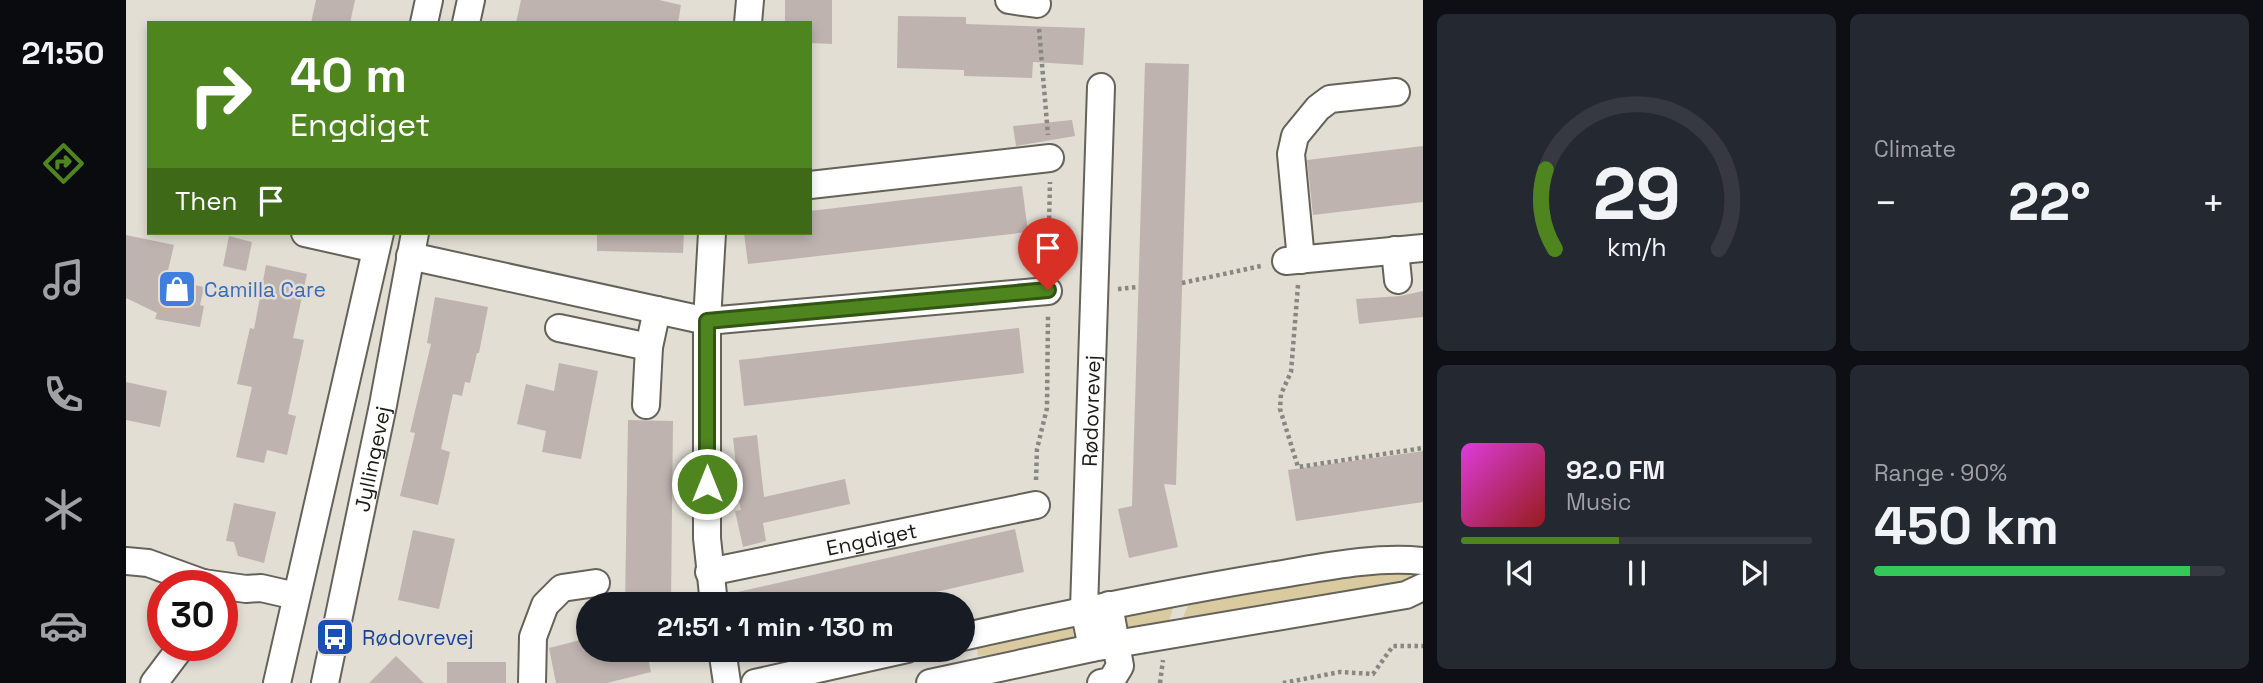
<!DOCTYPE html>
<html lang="en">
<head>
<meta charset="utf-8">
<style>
  :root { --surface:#171b24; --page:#242831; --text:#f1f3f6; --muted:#9ea1a6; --line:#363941; --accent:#4e851f }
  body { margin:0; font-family:"Space Grotesk",sans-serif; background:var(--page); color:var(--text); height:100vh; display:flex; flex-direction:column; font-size:26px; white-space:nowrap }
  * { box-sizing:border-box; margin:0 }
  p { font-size:23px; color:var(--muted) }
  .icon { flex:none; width:38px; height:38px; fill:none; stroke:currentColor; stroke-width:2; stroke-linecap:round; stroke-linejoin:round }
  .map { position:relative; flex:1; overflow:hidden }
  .drawer { display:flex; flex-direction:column; gap:14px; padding:14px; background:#0d0f14; width:840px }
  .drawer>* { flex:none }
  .hud { position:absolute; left:21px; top:21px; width:665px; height:214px; border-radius:0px; box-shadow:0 4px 10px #0003; background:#4e851f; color:#fff; overflow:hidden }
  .speed { position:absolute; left:21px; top:570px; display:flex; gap:14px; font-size:35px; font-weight:700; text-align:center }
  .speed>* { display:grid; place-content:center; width:91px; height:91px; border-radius:50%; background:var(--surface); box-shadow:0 4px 10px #0003; line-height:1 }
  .speed .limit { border:10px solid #d22; background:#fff; color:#111 }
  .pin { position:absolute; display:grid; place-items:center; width:60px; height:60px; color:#fff; margin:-72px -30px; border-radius:50% 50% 50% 0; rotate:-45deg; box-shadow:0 0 7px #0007 }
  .pin .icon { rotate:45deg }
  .me { position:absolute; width:77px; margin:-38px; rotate:0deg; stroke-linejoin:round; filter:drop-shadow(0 0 5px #0008) }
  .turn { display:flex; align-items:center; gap:24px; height:147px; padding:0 28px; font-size:32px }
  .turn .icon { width:91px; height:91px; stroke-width:2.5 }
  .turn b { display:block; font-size:49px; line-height:60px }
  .then { display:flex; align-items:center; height:66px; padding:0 28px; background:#0003; gap:14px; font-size:26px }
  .big { font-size:52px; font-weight:600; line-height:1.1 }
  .drawer .widget { flex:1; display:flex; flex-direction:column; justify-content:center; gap:10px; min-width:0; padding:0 24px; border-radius:10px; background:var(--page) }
  .drawer .dial { align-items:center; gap:0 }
  .dial svg { height:182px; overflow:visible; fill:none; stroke:var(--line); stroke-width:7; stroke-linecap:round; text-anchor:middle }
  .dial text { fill:var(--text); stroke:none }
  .song { display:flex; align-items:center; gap:21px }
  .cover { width:84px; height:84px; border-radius:10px; background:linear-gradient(135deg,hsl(300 70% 55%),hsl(0 70% 35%)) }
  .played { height:7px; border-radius:4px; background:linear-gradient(90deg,var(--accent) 45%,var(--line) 45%) }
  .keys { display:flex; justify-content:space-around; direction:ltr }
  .heat { display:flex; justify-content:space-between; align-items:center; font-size:38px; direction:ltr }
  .charge { height:10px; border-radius:5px; background:linear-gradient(90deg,#34c759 90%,var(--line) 0) }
  .drawer .tiles { flex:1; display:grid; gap:14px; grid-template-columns:repeat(2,1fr) }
  .trip { position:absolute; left:450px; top:592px; width:399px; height:70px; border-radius:35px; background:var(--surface); box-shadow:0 4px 10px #0003; font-weight:600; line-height:70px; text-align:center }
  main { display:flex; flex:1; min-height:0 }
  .tab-bar { display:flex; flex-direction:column; width:126px; justify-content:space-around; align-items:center; background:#090b0e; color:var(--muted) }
  .tab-bar .icon { width:49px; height:49px }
  .tab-bar .active { color:var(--accent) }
  .tab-bar b { font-size:32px; color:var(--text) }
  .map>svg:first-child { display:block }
</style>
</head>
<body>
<main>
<nav class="tab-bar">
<b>21:50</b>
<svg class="icon active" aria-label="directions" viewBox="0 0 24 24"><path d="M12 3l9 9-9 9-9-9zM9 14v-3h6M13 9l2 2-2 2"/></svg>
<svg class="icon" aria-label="music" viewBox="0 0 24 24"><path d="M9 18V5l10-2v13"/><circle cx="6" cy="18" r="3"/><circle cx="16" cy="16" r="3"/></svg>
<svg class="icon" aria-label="phone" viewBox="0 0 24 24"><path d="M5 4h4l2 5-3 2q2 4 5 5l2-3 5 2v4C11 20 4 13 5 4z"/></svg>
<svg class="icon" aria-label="climate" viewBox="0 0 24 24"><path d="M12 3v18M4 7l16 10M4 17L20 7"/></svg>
<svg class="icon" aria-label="car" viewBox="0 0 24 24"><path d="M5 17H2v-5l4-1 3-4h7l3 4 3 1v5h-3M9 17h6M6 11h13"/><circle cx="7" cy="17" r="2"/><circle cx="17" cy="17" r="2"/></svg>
</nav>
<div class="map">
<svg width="1297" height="683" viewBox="0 0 1297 683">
  <rect width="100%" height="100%" fill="#e2ded4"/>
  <!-- green -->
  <g fill="#d9caa0">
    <path d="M1297 568V581L1055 622 1066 596 1119 587Z"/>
    <path d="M1050 599 1042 624 1002 627 998 609Z"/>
    <path d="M946 627 948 638 888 653 852 656 850 643 910 630Z"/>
  </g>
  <!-- building -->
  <g fill="#bfb3b0">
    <path d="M190 0H229L224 23H185Z"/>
    <path d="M395 0H533L555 5 552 23H390Z"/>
    <path d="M659 0H706V44L684 43V23H659Z"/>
    <path d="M772 16 840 17V24L959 28 957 65 907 62 906 78 838 76V70L771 68Z"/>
    <path d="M1019 63 1063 64 1050 485 1038 484 1052 547 1003 558 992 509 1006 506Z"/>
    <path d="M946 120 949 136 890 146 887 126Z"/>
    <path d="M1297 146V202L1187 215 1181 160Z"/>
    <path d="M896 186 902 232 622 264 618 233H684V211Z"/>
    <path d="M471 233H558L557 253 471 251Z"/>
    <path d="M0 235 48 245 40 279 78 287 74 305 78 306 74 327 29 319 31 313 0 298Z"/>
    <path d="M103 236 126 242 120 271 97 266Z"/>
    <path d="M140 265 181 274 167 338 178 340 162 414 170 416 161 455 141 450 138 463 110 457 126 387 111 384 124 328 128 329Z"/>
    <path d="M1297 291V317L1233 324 1230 299 1274 296Z"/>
    <path d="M309 297 362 307 353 353H351L344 383 339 382 336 396 327 394 315 449 324 452 312 505 274 496 289 433 284 432 305 344 301 343Z"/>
    <path d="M893 328 898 373 618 406 613 360Z"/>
    <path d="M433 363 472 371 455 459 416 452 420 431 391 424 400 384 428 391Z"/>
    <path d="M0 382 41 391 34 427 0 420Z"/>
    <path d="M502 420 547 421 545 604H499Z"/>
    <path d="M631 435 638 497 719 479 724 504 637 523 640 541 617 547 609 511 615 510 607 476 611 475 607 438Z"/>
    <path d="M1297 451V502L1170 521 1162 470Z"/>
    <path d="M108 503 150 512 138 563 112 556 108 542 100 541Z"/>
    <path d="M889 529 898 572 757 604H604L603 594Z"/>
    <path d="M287 530 329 539 313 609 272 600Z"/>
    <path d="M462 638V649H520L525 672 481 683H430L423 648Z"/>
    <path d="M270 656 298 683H243Z"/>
    <rect x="321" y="662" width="59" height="21"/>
  </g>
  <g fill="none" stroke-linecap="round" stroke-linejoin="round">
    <defs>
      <g id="minor">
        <path d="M883 0 911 4"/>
        <path d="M298 23 303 0"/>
        <path d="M340 23 345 0"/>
        <path d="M622 23 624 0"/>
        <path d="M684 185 924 158"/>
        <path d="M179 233 250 249"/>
        <path d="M586 233 581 321V538L588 604"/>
        <path d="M1269 250 1272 280"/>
        <path d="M284 256 581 321 922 291"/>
        <path d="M1175 260 1165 154 1169 136 1192 108 1204 99 1270 92"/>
        <path d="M1160 261 1297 248"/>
        <path d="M433 328 523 347"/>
        <path d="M520 405 523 347 531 310"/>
        <path d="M0 561 22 563 77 583"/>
        <path id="s1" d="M583 572 910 505"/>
        <path d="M76 586 77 583 120 589 135 588 170 596"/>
        <path d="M836 637C939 614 1041 593 1144 576 1194 568 1246 556 1297 561"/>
        <path id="s2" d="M966 648 958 609 975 87"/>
        <path d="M596 649 601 683"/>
        <path d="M28 683 56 646"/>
        <path d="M151 683 254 233"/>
        <path id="s3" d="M199 683 257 405 289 233"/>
        <path d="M406 683 407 637 419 605 436 588 470 583"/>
        <path d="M629 683 781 649"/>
        <path d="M804 683 966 648 1280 595 1297 587"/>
        <path d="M975 683 985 681 994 666 983 605"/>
      </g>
    </defs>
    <!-- minor casing -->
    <use href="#minor" stroke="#656259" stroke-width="30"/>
    <!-- path -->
    <g stroke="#89877f" stroke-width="4.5" stroke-dasharray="3.5 3.5" stroke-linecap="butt">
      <path d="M913 29 922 135"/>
      <path d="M922 268 924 182"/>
      <path d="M1056 283 1135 266"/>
      <path d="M1172 285 1165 372 1155 394 1154 409 1172 467 1297 448"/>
      <path d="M992 289 1012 287"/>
      <path d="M910 480 911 449 921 408 922 315"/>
      <path d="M1034 683 1037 660"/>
      <path d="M1157 683 1214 672 1247 674 1267 646H1297"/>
    </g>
    <!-- minor -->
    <use href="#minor" stroke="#fff" stroke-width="26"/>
  </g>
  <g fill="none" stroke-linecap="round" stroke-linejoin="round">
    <defs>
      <path id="route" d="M581 484V321L922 290"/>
    </defs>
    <!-- route casing -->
    <use href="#route" stroke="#335614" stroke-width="18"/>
    <!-- route -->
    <use href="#route" stroke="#4e851f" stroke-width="12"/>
  </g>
  <!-- icons -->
  <defs>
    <symbol id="shop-square" viewBox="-11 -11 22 22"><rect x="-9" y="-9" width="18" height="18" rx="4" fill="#3f7fe0" stroke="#e2ded4"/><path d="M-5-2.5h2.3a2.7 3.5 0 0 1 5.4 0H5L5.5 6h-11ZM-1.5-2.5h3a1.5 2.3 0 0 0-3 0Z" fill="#fff"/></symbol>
    <symbol id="bus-square" viewBox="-11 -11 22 22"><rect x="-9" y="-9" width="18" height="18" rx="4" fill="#1a4fb4" stroke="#e2ded4"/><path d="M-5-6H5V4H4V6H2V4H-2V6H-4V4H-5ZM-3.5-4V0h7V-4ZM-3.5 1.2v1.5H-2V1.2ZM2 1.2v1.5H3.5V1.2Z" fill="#fff"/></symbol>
  </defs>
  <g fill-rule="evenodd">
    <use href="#shop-square" x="29" y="267" width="44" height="44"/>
    <use href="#bus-square" x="187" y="615" width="44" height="44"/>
  </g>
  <g text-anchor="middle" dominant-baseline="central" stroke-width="5" stroke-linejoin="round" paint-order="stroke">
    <!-- shop labels -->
    <g font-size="21" fill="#366cbe" stroke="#e2ded4" text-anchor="start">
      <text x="78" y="289">Camilla Care</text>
    </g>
    <!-- street labels -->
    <g font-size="21" fill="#1b1a16" stroke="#e2ded4">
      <text stroke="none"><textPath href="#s2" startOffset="238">Rødovrevej</textPath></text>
      <text stroke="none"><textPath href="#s3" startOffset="229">Jyllingevej</textPath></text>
      <text stroke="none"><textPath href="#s1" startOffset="166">Engdiget</textPath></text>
    </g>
    <!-- transit labels -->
    <g font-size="21" fill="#164399" stroke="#e2ded4" text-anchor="start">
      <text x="236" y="637">Rødovrevej</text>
    </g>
  </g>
</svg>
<div class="speed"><div class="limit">30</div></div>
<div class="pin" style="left:922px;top:290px;background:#d93025"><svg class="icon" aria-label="arrive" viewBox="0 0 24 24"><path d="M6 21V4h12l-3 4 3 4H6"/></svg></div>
<svg class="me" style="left:581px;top:484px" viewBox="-20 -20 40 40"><circle r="17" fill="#4e851f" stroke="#fff" stroke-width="3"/><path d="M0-11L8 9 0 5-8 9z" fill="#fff"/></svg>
<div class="trip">21:51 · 1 min · 130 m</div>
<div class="hud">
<div class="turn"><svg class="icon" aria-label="right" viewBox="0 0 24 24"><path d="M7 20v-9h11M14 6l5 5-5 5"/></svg><div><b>40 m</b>Engdiget</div></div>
<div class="then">Then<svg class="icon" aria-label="arrive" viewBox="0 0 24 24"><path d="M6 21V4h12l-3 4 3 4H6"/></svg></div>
</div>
</div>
<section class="drawer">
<div class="tiles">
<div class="widget dial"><svg viewBox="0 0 100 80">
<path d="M14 69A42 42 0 1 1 86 69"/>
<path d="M14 69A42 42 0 0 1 10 34" stroke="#4e851f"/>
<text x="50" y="56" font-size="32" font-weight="700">29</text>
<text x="50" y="72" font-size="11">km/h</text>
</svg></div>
<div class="widget"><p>Climate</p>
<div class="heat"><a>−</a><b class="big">22°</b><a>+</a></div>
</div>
<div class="widget">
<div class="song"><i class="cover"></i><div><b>92.0 FM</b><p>Music</p></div></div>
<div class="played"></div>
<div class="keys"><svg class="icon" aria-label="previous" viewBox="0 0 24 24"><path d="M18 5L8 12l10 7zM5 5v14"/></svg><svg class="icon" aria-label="pause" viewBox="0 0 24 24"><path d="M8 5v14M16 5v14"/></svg><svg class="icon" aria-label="next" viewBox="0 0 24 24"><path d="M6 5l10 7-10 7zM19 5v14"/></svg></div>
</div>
<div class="widget"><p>Range · 90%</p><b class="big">450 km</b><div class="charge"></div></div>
</div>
</section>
</main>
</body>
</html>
